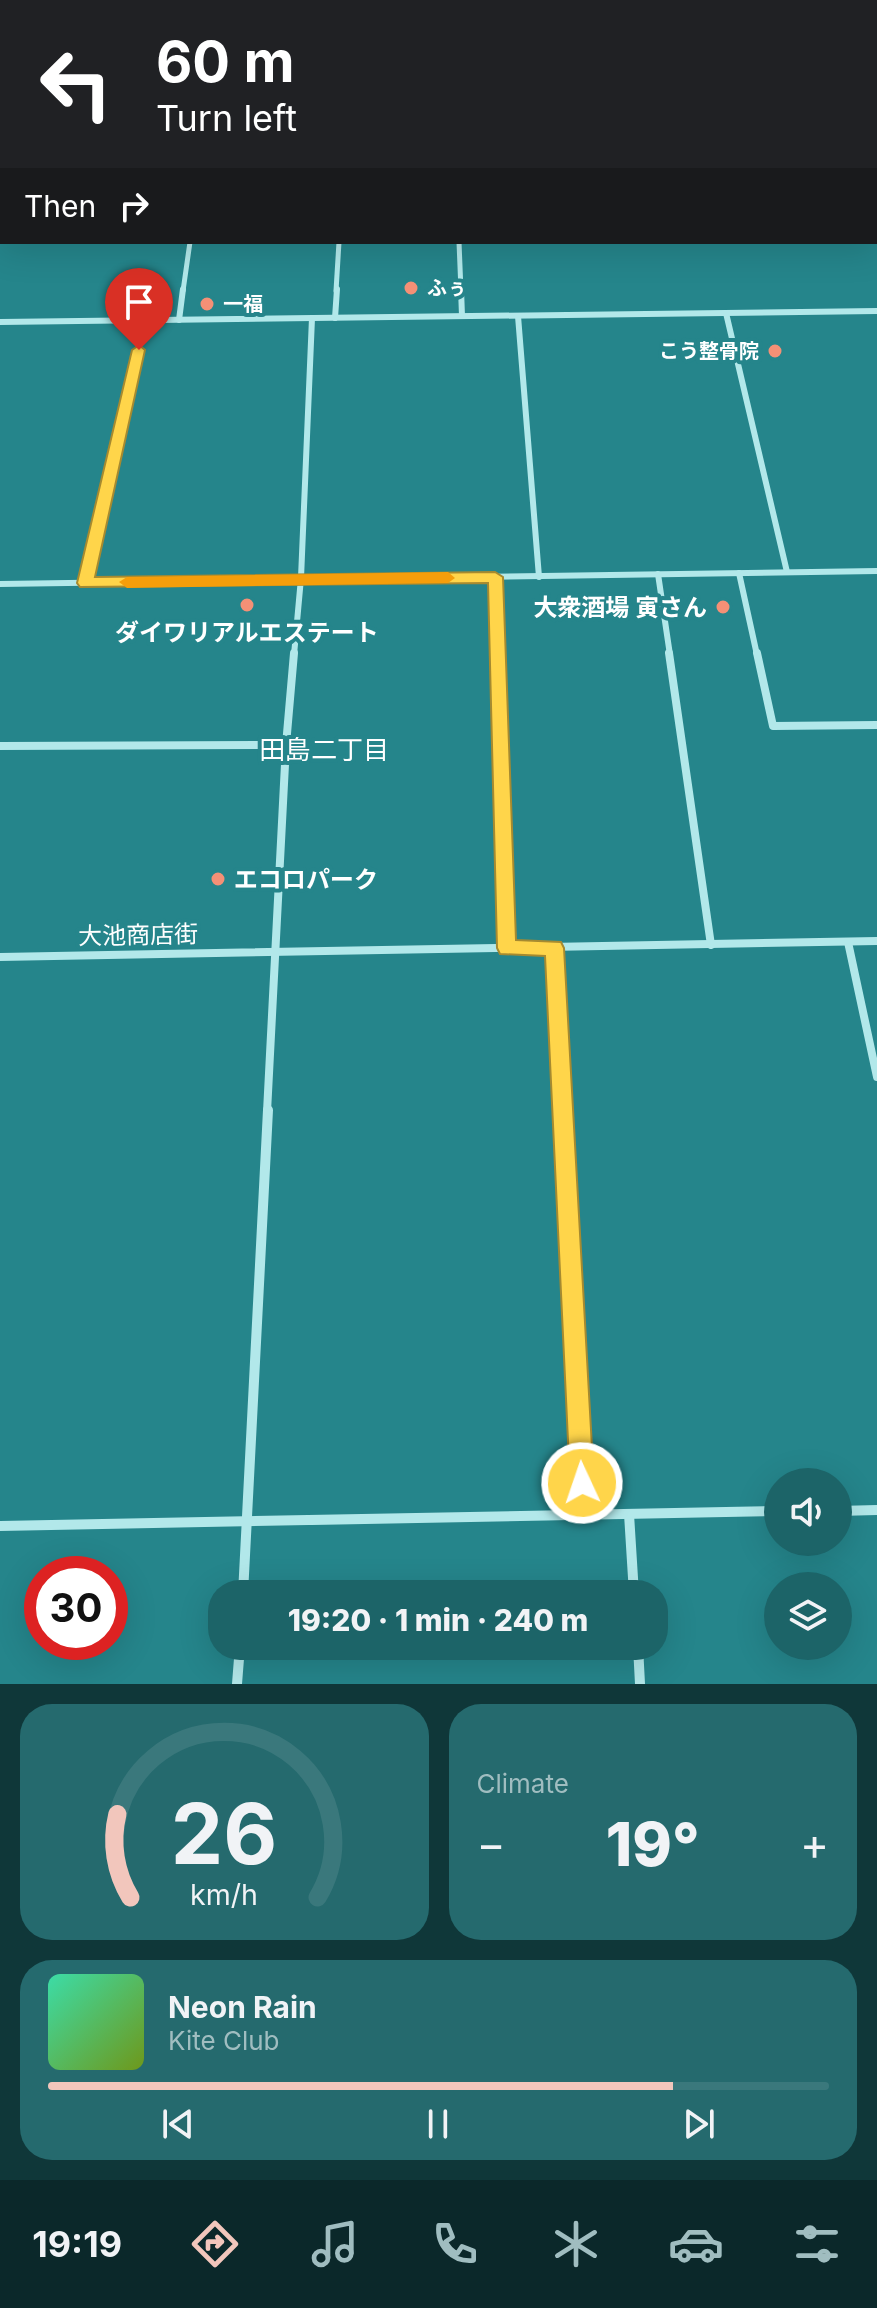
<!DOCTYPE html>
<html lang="en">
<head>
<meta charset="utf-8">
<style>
  :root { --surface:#1c6468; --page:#256a6e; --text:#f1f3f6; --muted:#a0bdc0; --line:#3a787c; --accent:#f2c6bc }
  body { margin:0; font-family:Inter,"Noto Sans JP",sans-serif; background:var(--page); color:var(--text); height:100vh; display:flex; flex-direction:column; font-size:30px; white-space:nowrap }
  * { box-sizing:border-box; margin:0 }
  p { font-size:26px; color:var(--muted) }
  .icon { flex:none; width:44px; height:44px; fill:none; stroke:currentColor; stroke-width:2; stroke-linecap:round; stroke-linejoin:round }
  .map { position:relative; height:1684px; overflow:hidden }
  .sheet { display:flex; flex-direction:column; gap:20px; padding:20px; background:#0f3739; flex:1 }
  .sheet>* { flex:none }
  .hud { position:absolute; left:0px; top:0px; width:878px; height:244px; box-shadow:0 8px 32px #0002; background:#202124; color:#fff; overflow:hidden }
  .buttons { position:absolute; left:764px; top:1468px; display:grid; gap:16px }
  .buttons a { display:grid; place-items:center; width:88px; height:88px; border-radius:50%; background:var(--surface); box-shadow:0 8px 32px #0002; font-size:40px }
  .speed { position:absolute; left:24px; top:1556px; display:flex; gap:16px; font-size:40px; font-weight:700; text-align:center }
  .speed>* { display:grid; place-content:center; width:104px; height:104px; border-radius:50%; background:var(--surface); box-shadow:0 8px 32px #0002; line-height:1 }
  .speed .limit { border:12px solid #d22; background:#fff; color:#111 }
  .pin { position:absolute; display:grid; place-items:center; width:68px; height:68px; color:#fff; margin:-82px -34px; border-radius:50% 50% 50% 0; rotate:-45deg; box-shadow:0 0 8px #0007 }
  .pin .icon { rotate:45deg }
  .me { position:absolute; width:88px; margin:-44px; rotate:357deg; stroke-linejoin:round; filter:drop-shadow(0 0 6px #0008) }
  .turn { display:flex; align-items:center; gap:28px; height:168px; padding:0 24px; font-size:36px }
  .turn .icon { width:104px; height:104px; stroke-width:2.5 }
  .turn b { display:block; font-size:56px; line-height:68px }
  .then { display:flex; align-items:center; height:76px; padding:0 24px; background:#0003; gap:16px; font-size:30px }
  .big { font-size:60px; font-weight:800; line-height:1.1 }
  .sheet .widget { flex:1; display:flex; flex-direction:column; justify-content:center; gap:12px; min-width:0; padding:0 28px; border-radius:32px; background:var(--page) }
  .sheet .dial { align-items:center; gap:0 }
  .dial svg { height:208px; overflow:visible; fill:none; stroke:var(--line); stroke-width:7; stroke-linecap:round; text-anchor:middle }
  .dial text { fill:var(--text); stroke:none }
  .song { display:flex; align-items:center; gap:24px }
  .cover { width:96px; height:96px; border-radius:12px; background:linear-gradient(135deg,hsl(160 70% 55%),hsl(80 70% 35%)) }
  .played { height:8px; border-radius:4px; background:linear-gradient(90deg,var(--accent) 80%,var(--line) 80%) }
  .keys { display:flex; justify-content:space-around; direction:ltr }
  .heat { display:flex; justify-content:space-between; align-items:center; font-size:44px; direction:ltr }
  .sheet .tiles { flex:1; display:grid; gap:20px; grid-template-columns:1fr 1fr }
  .widget:last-child { grid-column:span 2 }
  .trip { position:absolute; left:208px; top:1580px; width:460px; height:80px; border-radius:32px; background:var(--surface); box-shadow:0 8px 32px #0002; font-weight:800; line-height:80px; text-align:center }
  .dock { display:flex; height:128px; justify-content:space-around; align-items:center; background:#0b282a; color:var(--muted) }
  .dock .icon { width:56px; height:56px }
  .dock .on { color:var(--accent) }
  .dock b { font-size:36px; color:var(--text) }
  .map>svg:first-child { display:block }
</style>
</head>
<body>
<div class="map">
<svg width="877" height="1684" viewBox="0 0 877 1684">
  <rect width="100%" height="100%" fill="#25858b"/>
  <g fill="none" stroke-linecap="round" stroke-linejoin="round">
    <!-- street-far3 -->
    <g stroke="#b2e8ea" stroke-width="5">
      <path d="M0 1 191 0"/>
      <path d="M876 236 877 239"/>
      <path d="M459 242 461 291"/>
      <path d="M183 291 190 242"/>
      <path d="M336 291 339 242"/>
    </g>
    <!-- street-far2 -->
    <g stroke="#b2e8ea" stroke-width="6">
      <path d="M461 289 462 316"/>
      <path d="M726 313 787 572"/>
      <path d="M518 316 539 577"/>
      <path d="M335 318 337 289"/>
      <path d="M179 320 183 289"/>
      <path d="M0 322 877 311"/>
      <path d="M739 573 757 655"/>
      <path d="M658 574 670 655"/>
      <path d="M495 577 498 655"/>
      <path d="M85 583 145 320"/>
      <path d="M0 584 877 571"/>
      <path d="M294 655 301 578 312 318"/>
    </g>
    <!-- street-far1 -->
    <g stroke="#b2e8ea" stroke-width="8">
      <path d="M497 653 507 948"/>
      <path d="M669 653 711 945"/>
      <path d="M757 653 773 726 877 725"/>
      <path d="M0 746 286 745"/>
      <path d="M848 942 877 1077"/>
      <path d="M554 948 563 1112"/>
      <path d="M0 957 877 941"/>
      <path d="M267 1112 286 745 294 653"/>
    </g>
    <!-- street -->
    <g stroke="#b2e8ea" stroke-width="10">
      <path d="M563 1110 584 1514"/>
      <path d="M838 1511 877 1510"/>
      <path d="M629 1514 634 1594"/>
      <path d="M0 1526 778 1511"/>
      <path d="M243 1594 268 1110"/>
      <path d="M638 1646 640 1684"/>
      <path d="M237 1684 240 1646"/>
    </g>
  </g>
  <!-- route -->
  <path fill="#ffd54a" stroke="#a68a30" stroke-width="2" d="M139 345 145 350 95 577 495 572 503 577 516 940 561 942 564 948 594 1483 591 1491 582 1495 573 1491 570 1483 545 956 500 954 497 948 488 583 80 587 77 583 132 350Z"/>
  <!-- slow -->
  <path fill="#f59e0b" d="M448 572 455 578 448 583 127 588 119 582 127 577Z"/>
  <!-- markers -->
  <g fill="#f49076" stroke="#25858b" stroke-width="3">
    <circle cx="411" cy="288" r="8"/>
    <circle cx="207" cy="304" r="8"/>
    <circle cx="775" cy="351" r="8"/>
    <circle cx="247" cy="605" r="8"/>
    <circle cx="723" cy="607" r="8"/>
    <circle cx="218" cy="879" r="8"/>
  </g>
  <g text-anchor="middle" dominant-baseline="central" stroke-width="8" stroke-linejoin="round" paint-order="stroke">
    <!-- far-poi labels -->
    <g font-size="20" font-weight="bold" fill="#fff" stroke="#25858b" text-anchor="start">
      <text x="427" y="288">ふぅ</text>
      <text x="223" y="304">一福</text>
      <text x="759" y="351" text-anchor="end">こう整骨院</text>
    </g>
    <!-- poi labels -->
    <g font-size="24" font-weight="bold" fill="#fff" stroke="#25858b" text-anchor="end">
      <text x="707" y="607">大衆酒場 寅さん</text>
      <text x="247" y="632" text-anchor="middle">ダイワリアルエステート</text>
      <text x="234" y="879" text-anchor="start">エコロパーク</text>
    </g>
    <!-- street labels -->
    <g font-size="24" fill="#fff" stroke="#25858b">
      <text transform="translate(138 935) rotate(-1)">大池商店街</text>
    </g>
    <!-- neighbourhood labels -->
    <g font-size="26" fill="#fff" stroke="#25858b">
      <text x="324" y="749">田島二丁目</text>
    </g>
  </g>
</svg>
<div class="buttons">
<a><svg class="icon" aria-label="sound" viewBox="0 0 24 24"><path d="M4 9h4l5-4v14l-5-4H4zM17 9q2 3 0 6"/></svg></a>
<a><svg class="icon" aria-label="layers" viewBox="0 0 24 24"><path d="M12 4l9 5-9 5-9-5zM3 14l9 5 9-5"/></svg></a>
</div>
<div class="speed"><div class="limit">30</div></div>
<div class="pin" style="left:139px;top:350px;background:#d93025"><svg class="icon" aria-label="arrive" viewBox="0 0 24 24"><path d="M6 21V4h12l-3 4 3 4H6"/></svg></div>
<svg class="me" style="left:582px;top:1483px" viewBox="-20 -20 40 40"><circle r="17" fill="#ffd54a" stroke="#fff" stroke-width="3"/><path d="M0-11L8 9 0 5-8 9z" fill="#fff"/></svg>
<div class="trip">19:20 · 1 min · 240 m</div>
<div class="hud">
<div class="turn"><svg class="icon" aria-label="left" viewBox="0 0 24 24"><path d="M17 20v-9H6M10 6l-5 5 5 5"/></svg><div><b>60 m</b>Turn left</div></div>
<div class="then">Then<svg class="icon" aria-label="right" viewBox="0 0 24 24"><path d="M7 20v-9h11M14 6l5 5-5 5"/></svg></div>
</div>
</div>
<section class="sheet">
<div class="tiles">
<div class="widget dial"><svg viewBox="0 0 100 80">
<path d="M14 69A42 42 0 1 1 86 69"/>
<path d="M14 69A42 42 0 0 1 9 37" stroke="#f2c6bc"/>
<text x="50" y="56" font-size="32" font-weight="700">26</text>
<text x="50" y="72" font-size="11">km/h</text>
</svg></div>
<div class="widget"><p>Climate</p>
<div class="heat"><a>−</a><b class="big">19°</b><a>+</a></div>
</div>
<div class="widget">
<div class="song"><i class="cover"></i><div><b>Neon Rain</b><p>Kite Club</p></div></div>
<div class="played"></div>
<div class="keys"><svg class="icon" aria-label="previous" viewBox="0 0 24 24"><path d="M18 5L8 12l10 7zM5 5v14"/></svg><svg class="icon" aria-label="pause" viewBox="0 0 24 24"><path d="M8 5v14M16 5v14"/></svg><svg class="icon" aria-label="next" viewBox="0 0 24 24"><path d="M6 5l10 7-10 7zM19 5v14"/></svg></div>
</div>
</div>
</section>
<nav class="dock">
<b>19:19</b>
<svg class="icon on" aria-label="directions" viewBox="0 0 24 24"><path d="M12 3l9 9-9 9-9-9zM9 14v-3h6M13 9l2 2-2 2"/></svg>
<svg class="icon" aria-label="music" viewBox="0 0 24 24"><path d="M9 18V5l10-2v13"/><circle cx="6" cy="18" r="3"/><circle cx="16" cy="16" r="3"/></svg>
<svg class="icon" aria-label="phone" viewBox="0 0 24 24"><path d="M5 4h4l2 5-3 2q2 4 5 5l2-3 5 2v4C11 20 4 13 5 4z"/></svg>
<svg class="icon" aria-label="climate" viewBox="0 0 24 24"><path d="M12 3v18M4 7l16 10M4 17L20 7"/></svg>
<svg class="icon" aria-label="car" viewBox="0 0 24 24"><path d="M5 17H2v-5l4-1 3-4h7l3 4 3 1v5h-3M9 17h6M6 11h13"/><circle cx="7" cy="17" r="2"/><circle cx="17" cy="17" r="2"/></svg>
<svg class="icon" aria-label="filters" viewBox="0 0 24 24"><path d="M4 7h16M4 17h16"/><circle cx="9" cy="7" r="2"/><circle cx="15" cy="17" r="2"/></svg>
</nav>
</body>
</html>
